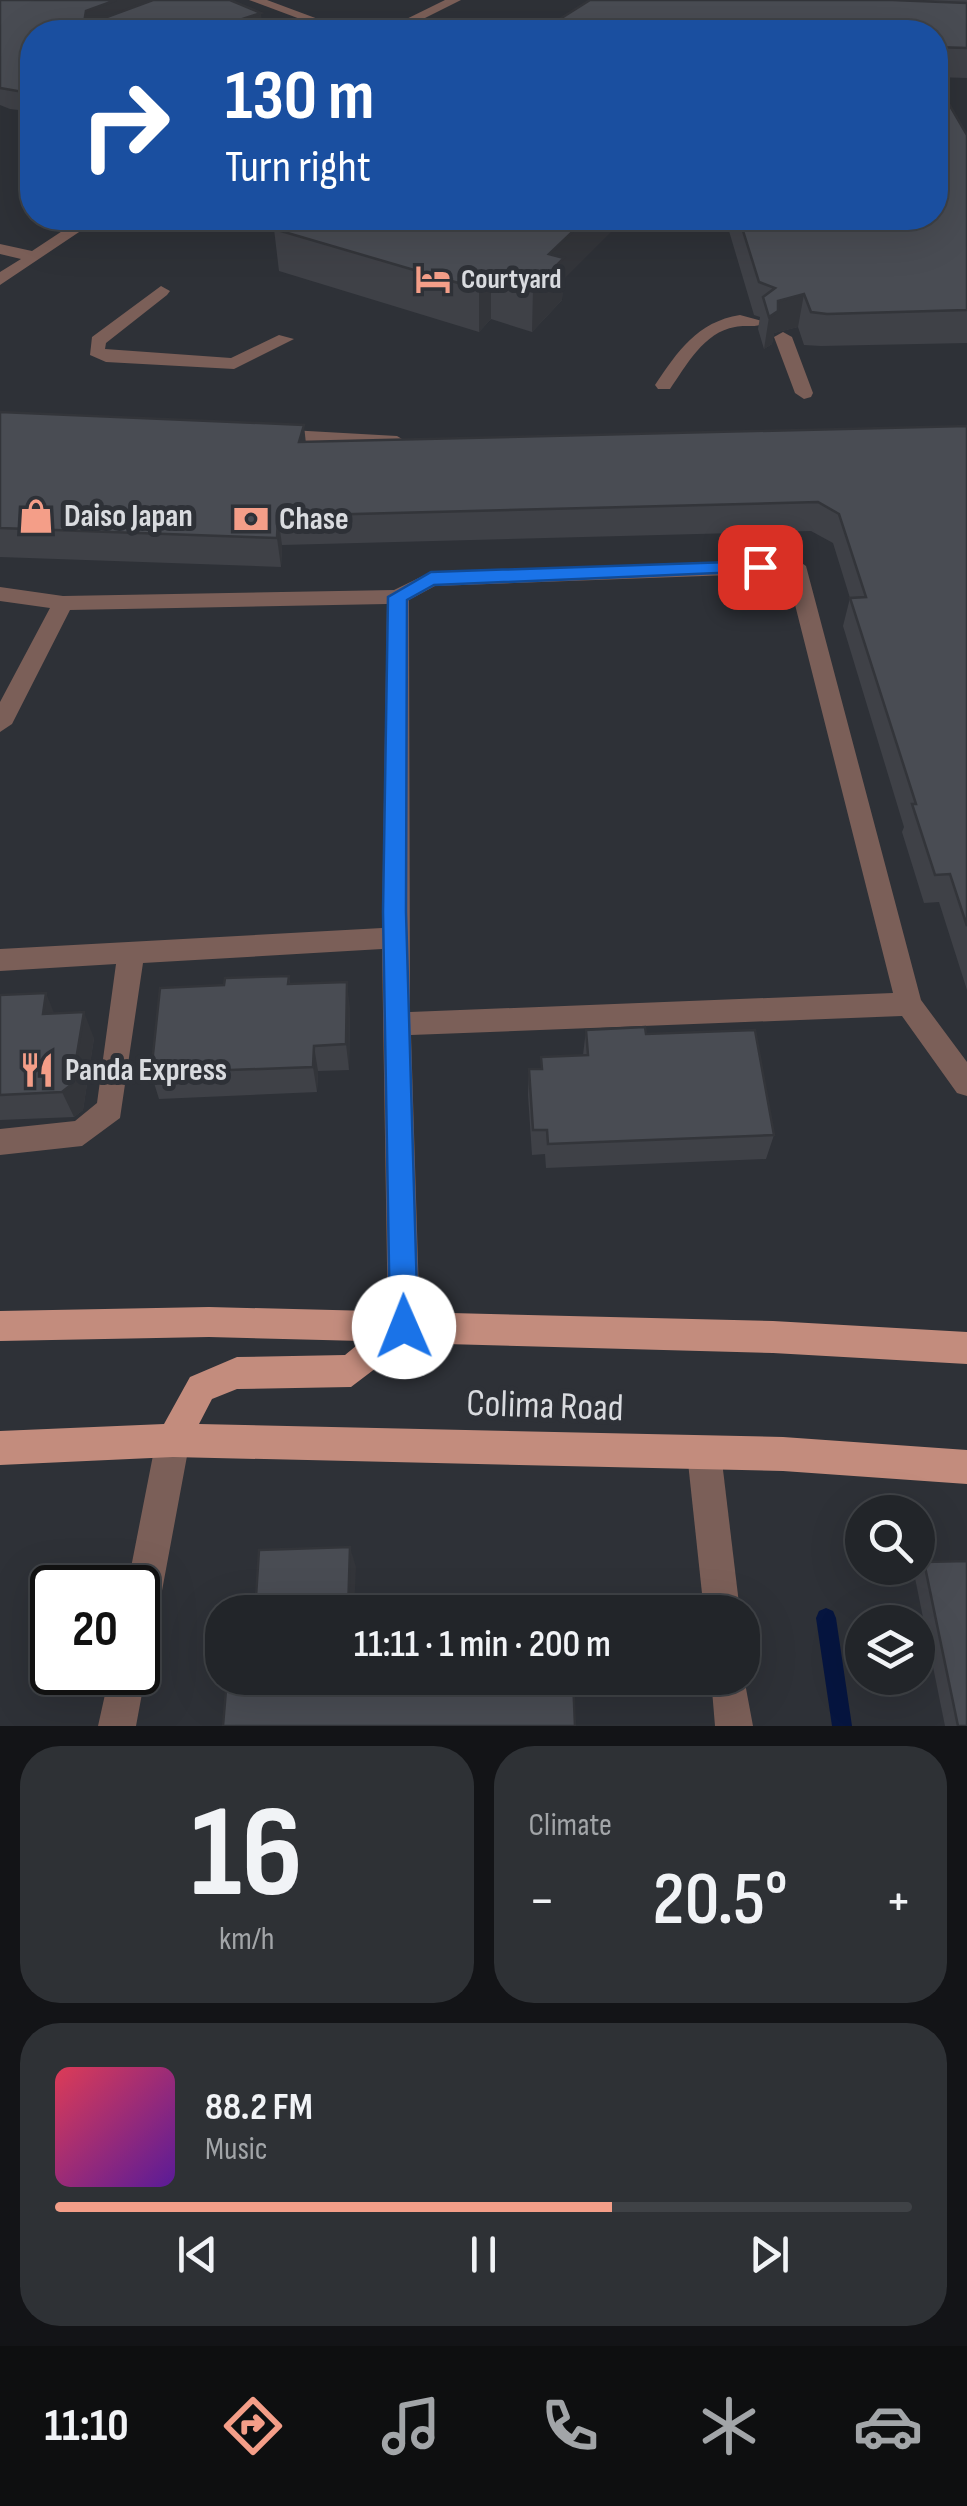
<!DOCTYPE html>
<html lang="en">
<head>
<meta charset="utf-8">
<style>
  :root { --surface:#222529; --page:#2e3135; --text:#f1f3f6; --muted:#a2a5a8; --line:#3f4246; --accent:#f49e88 }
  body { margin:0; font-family:"Sofia Sans Condensed",sans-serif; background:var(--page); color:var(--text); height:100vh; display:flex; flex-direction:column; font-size:38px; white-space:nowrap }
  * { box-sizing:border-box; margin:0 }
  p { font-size:32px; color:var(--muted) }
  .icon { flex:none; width:55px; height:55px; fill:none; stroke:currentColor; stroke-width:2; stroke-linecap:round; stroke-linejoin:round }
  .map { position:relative; height:1726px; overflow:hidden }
  .drawer { display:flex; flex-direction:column; gap:20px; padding:20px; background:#131417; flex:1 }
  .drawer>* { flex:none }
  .top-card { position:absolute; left:20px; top:20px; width:928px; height:210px; border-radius:40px; box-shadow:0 10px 40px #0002,0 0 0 2px var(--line); background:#1a4fa0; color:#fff; overflow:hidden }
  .fabs { position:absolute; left:845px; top:1495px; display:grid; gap:20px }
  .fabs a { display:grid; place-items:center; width:90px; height:90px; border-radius:50%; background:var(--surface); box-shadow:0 10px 40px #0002,0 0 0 2px var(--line); font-size:50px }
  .speed { position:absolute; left:30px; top:1565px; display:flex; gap:20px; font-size:50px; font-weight:700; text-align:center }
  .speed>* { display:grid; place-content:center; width:130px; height:130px; border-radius:50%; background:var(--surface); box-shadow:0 10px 40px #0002,0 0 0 2px var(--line); line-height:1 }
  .speed .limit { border:5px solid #111; border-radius:15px; background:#fff; color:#111 }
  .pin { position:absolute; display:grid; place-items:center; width:85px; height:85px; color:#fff; margin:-42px; border-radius:20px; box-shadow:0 5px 15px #0006 }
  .me { position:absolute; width:110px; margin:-55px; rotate:359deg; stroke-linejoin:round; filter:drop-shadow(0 0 8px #0008) }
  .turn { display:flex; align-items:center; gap:35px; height:210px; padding:0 40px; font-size:45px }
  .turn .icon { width:130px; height:130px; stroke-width:2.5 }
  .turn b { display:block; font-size:70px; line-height:85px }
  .big { font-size:75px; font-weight:600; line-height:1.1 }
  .drawer .card { flex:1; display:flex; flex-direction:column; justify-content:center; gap:15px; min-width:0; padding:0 35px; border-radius:40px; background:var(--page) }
  .drawer .dial { align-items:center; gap:0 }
  .dial b { font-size:130px; line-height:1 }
  .song { display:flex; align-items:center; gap:30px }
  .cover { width:120px; height:120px; border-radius:15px; background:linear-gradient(135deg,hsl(350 70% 55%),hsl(270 70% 35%)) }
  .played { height:10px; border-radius:5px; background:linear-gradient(90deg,var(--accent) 65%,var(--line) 65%) }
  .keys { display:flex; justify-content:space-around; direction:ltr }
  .heat { display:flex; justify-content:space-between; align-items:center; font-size:55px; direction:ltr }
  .drawer .tiles { flex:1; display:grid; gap:20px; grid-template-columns:1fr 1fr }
  .card:last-child { grid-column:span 2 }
  .trip { position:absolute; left:205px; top:1595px; width:555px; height:100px; border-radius:40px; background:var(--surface); box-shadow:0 10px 40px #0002,0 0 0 2px var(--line); font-weight:600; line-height:100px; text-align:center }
  .tab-bar { display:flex; height:160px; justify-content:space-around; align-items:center; background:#0e0f10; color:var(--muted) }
  .tab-bar .icon { width:70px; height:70px }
  .tab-bar .current { color:var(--accent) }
  .tab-bar b { font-size:45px; color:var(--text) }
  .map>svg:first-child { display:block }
</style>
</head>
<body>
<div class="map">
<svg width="967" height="1726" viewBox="0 0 967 1726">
  <rect width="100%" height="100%" fill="#2e3137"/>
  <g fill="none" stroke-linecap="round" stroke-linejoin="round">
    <!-- stream -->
    <path fill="#06153f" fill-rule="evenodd" d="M826 1608 833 1611 836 1618 852 1726H832L816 1618 819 1611Z"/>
    <!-- minor -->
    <g fill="#7b5f58" fill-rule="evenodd">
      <path d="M249 0H267L353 32H335Z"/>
      <path d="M445 0H461L397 32H380Z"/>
      <path d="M82 218H100L0 285V272L21 259 0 254V244L32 251Z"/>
      <path d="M161 286 170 291 167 295 106 343 105 349 231 358 279 335 294 339 234 369 106 362 90 355 92 337Z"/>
      <path d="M740 315 766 322C756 329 747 324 735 327 704 332 686 366 670 389H658L655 385C678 351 697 322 740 315Z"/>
      <path d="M783 332 792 337 813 393 811 397 804 399 795 393 774 337Z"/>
      <path d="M272 429 397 436 407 442 397 448 265 439V431Z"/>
      <path d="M796 559 806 566 921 1000 967 1062V1096L957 1093 902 1016 411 1035 420 1327 415 1338 404 1342 393 1338 388 1327 382 949 143 963 120 1118 82 1146 0 1155V1129L75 1121 97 1103 116 964 0 971V949L382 928 387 604 70 610 12 724 0 732V702L50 608 0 601V587L63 596 394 590 431 572ZM787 573 893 993 410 1012 409 600 435 586Z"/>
      <path d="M173 1423 185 1428 190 1440 156 1623 151 1636 138 1641V1588H127L156 1440 161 1428Z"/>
      <path d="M704 1436 716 1441 721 1453 740 1612H704L687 1453 692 1441Z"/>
      <path d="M138 1658 146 1672 136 1726H98L110 1672H138Z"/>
      <path d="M742 1667 753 1726H715L711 1678H742Z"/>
    </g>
    <!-- major -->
    <path fill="#c38c7d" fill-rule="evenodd" d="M209 1307 773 1321 967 1332V1364L773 1353 409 1343 351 1387 237 1389 212 1399 199 1424 783 1437 967 1450V1484L783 1471 173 1457 0 1465V1431L164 1424 190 1377 237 1357 345 1355 362 1341 209 1337 0 1341V1311Z"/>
  </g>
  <!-- wall -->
  <g fill="#3f4147">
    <path d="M0 0 263 31 32 32 27 111 10 109 0 105Z"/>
    <path d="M590 0H967V78L935 77V32H551L552 24Z"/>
    <path d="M967 135V343L821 346 804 345 798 327 774 333 772 344 764 349 758 329 760 317 754 315 729 231 731 218H935Z"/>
    <path d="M274 229 563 280 562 300 532 332 491 319 479 332 279 271Z"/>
    <path d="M0 412 305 442 967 426V990L939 902 924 903 902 832 904 827 843 626 850 598 833 543 811 531 282 545 281 567 0 557Z"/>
    <path d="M289 976 290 984 350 1008 349 1070 318 1071 317 1092 159 1099 151 1073 224 985Z"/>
    <path d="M0 995 55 1014 94 1038 83 1110 74 1117 0 1120Z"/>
    <path d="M586 1030 646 1034 774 1135 766 1159 546 1168 545 1154 532 1155 528 1095 529 1069H541V1057L583 1055Z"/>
    <path d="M924 1562 967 1726H945L914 1573Z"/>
  </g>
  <!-- shaded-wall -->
  <g fill="#33353a">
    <path d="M116 0H169L90 28 85 17 86 11Z"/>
    <path d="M261 13 263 31 258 32H203Z"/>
    <path d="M32 83V106L27 111 23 92Z"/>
    <path d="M587 218H625L563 280 562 300 532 332 533 289 549 254Z"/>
    <path d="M491 277V319L479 332V289Z"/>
    <path d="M804 294 798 327 774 333 772 344 764 349 769 317 778 301Z"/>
    <path d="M304 425 307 454 299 442Z"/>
    <path d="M278 516 282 545 281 567 277 538Z"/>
    <path d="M347 982 350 1008 349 1070 346 1044Z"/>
    <path d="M46 993 57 1020 43 1014Z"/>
    <path d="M84 1012 94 1038 83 1110 74 1117 62 1092Z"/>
    <path d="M314 1046 318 1071 317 1092 313 1067Z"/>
    <path d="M350 1547 356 1567 354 1612H348Z"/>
  </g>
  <!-- building -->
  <g fill="#494c53" stroke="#33353a" stroke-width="2.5">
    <path d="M0 0H116L86 11 85 17H107L153 0H230L261 13 203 32H32V83L23 92 0 88Z"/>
    <path d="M590 0H892L967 3V48L935 47V32H730V31L552 24Z"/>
    <path d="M935 80 967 135V310L827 314 811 312 804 294 778 301V311L769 317 763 297 775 288 759 282 739 218H935Z"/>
    <path d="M289 218H587L549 254 564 258 533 289 491 277 479 289 274 229Z"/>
    <path d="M0 412 304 425 299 442 967 426V926L950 874 935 875 912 804H916L850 598 866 597 839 514 818 502 278 516 277 538 0 528Z"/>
    <path d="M289 976 288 984 347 982 346 1044 314 1046 313 1067 151 1073 160 988 224 985 225 978Z"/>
    <path d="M46 993 43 1014 84 1012 72 1084 62 1092 0 1095V995Z"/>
    <path d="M645 1027 646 1034 755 1030 774 1135 548 1144 547 1130H533L529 1069H542L541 1057 588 1055 586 1030Z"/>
    <path d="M350 1547 348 1612H255L259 1550Z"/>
    <path d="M967 1561V1726H958L924 1562Z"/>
    <path d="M227 1678H573L575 1726H223Z"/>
  </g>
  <!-- route -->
  <path fill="#1a73e8" stroke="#114b97" stroke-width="2.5" d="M760 561 766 563V571L434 585 407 600 406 912 418 1327 414 1337 404 1341 394 1337 390 1327 383 912 388 597 431 572Z"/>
  <!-- icons -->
  <defs>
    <symbol id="hotel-bare" viewBox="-9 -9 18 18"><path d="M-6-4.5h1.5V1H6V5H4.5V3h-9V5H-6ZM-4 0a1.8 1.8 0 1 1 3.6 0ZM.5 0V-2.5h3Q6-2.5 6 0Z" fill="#f49e88" stroke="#2e3137" stroke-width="2.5" paint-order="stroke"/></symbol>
    <symbol id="shop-bare" viewBox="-9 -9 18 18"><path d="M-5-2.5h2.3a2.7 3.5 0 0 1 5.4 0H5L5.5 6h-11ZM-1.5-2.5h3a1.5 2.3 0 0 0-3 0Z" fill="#f49e88" stroke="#2e3137" stroke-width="2.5" paint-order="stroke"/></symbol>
    <symbol id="bank-bare" viewBox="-9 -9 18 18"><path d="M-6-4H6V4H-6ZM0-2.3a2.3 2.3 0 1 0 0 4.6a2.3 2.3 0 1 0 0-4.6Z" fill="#f49e88" stroke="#2e3137" stroke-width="2.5" paint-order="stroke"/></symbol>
    <symbol id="restaurant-bare" viewBox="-9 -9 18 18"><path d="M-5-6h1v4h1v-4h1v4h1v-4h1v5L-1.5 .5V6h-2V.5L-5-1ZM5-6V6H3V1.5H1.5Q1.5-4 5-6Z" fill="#f49e88" stroke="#2e3137" stroke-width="2.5" paint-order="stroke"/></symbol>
  </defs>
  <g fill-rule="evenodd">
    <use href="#hotel-bare" x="408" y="254" width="50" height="50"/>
    <use href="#shop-bare" x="11" y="491" width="50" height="50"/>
    <use href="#bank-bare" x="226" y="494" width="50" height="50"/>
    <use href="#restaurant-bare" x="12" y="1045" width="50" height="50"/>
  </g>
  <g text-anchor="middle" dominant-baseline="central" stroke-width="10" stroke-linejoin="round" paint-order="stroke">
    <!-- far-poi labels -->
    <g font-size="28" font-weight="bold" fill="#d9dbdf" stroke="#2e3137" text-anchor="start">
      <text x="461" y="279">Courtyard</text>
    </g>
    <!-- poi labels -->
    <g font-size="32" font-weight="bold" fill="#d9dbdf" stroke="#2e3137" text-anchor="start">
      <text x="64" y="516">Daiso Japan</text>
      <text x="279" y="519">Chase</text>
      <text x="65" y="1070">Panda Express</text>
    </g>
    <!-- near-street labels -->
    <g font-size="38" fill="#d9dbdf" stroke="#2e3137">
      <text transform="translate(545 1406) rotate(2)">Colima Road</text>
    </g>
  </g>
</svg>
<div class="fabs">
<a><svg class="icon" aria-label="search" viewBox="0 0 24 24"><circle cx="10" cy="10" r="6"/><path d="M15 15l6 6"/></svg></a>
<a><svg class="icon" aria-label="layers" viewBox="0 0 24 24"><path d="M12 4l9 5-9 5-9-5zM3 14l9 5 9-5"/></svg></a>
</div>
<div class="speed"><div class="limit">20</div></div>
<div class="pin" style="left:760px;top:567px;background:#d93025"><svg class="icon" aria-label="arrive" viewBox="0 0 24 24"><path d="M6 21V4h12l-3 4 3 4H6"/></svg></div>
<svg class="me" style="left:404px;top:1327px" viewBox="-20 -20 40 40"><circle r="19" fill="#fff"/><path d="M0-13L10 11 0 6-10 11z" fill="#1a73e8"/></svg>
<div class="trip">11:11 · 1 min · 200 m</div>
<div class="top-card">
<div class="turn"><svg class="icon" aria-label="right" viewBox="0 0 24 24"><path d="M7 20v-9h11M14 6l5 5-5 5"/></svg><div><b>130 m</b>Turn right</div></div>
</div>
</div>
<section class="drawer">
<div class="tiles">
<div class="card dial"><b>16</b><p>km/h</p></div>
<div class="card"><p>Climate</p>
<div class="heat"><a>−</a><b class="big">20.5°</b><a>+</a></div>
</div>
<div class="card">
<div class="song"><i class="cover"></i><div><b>88.2 FM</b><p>Music</p></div></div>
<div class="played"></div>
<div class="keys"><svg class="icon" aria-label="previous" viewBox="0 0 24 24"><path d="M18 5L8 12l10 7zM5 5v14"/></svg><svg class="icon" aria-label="pause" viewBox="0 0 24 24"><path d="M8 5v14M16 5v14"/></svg><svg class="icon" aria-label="next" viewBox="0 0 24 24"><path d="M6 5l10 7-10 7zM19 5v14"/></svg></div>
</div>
</div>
</section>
<nav class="tab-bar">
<b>11:10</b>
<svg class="icon current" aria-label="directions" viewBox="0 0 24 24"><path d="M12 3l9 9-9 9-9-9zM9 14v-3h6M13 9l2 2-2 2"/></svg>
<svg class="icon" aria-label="music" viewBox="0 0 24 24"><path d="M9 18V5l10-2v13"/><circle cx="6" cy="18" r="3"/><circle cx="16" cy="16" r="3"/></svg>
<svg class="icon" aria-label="phone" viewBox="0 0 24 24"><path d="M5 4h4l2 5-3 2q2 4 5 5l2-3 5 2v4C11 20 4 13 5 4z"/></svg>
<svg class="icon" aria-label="climate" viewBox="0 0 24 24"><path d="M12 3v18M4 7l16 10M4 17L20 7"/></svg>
<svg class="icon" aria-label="car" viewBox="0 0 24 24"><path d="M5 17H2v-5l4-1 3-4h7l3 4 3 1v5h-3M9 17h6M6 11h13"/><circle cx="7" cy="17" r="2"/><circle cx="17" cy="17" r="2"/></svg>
</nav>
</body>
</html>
